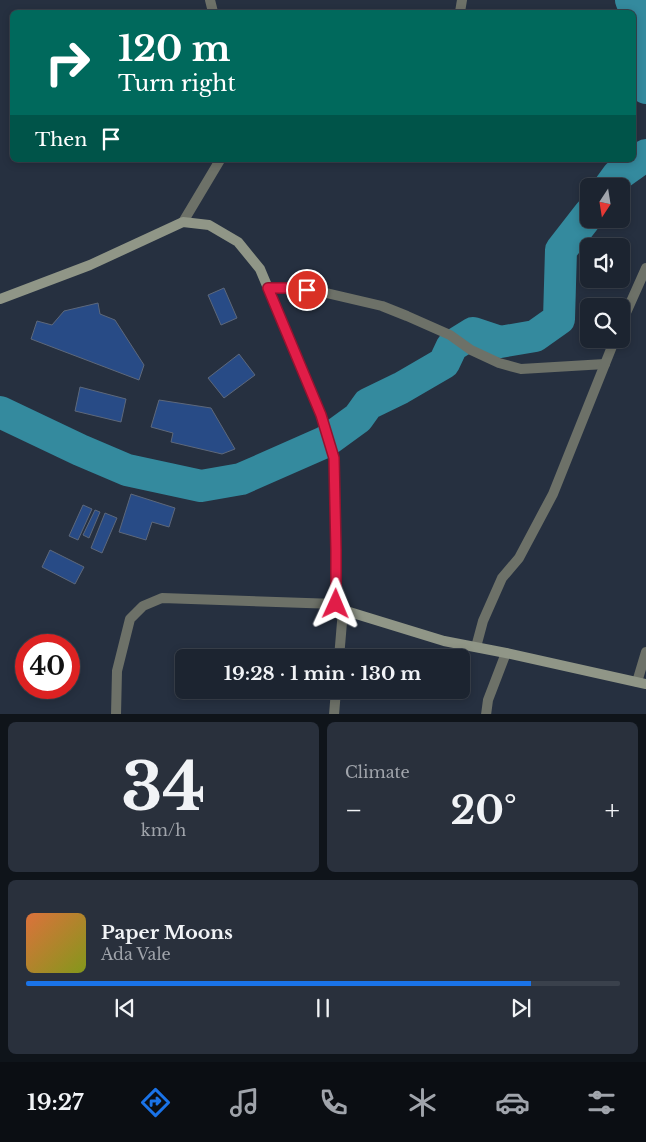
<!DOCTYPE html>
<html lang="en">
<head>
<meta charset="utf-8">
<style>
  :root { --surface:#1c2430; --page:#29303c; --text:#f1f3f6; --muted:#a0a4ab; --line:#3a414c; --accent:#1a73e8 }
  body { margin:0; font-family:"Libre Baskerville",serif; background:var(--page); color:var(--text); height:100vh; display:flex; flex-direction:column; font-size:19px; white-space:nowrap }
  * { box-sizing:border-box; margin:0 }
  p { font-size:16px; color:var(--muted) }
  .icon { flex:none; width:28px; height:28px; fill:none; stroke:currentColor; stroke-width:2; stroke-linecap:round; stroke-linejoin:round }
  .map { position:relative; height:714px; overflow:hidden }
  .drawer { display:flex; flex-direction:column; gap:8px; padding:8px; background:#0f141a; flex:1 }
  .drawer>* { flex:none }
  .hud { position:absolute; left:10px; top:10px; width:626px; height:152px; border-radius:8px; box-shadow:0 2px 8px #0003,0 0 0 1px var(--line); background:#00695c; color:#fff; overflow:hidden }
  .needle { width:32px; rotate:192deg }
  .fabs { position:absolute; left:580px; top:178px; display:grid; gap:10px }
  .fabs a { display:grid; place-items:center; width:50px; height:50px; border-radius:8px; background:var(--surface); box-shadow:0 2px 8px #0003,0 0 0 1px var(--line); font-size:25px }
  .speed { position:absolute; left:15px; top:634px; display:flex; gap:10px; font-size:25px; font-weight:700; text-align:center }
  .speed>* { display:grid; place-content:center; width:65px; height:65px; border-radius:50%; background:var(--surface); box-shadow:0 2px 8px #0003,0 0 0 1px var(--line); line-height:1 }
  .speed .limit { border:8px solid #d22; background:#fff; color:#111 }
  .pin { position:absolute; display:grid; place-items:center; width:42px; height:42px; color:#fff; margin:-21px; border:2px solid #fff; border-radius:50%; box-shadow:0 1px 5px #0007 }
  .me { position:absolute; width:55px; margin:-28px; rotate:1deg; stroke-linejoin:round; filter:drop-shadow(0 0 4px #0008) }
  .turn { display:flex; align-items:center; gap:18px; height:105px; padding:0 25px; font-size:22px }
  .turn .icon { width:65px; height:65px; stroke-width:2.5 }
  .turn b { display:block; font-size:35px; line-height:42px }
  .then { display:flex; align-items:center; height:48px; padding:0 25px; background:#0003; gap:10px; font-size:19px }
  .big { font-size:38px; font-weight:700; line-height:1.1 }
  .drawer .card { flex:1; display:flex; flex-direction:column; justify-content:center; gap:8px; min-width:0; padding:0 18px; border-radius:8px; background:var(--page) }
  .drawer .dial { align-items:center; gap:0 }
  .dial b { font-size:65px; line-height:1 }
  .song { display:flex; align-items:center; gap:15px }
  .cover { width:60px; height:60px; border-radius:8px; background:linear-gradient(135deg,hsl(20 70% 55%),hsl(70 70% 35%)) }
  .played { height:5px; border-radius:2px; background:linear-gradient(90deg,var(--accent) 85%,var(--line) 85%) }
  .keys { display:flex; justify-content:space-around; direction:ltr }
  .heat { display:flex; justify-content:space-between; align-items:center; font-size:28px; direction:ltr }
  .drawer .tiles { flex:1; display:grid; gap:8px; grid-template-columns:1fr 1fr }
  .card:last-child { grid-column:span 2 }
  .trip { position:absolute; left:175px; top:649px; width:295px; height:50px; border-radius:8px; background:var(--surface); box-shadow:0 2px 8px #0003,0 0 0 1px var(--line); font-weight:700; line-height:50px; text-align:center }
  .tabs { display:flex; height:80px; justify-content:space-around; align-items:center; background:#0b0e13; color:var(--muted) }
  .tabs .icon { width:35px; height:35px }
  .tabs .selected { color:var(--accent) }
  .tabs b { font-size:22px; color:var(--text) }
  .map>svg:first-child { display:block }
</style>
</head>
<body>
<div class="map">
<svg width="646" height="715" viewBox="0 0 646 715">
  <rect width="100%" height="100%" fill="#263040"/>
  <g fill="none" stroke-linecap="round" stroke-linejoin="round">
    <!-- river -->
    <g stroke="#348a9e" stroke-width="32">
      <path d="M631 0 638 18 646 88"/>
      <path d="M610 186 618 175 646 155"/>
      <path d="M0 412 80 450 127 470 201 486 241 479 325 442 358 418 368 404 401 388 444 363 452 346 473 333 500 342 535 336 559 319 561 250 589 214"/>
    </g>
  </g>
  <!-- building -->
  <g fill="#284b86" stroke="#5d687b">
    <path d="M224 288 237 318 221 325 208 295Z"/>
    <path d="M98 303 100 314 115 320 144 365 139 380 31 339 37 321 52 325 64 311Z"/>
    <path d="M239 354 255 375 224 398 208 378Z"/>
    <path d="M80 387 126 399 121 422 75 411Z"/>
    <path d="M159 400 211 408 235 449 222 454 171 442 173 433 151 427Z"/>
    <path d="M131 494 175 508 169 527 152 522 146 540 119 532Z"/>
    <path d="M83 505 92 509 78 540 69 536Z"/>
    <path d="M95 510 100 512 89 538 83 535Z"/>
    <path d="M105 513 117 518 102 553 91 548Z"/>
    <path d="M50 550 84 567 75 584 42 567Z"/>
  </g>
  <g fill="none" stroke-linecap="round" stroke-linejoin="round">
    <!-- street -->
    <g stroke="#6d7168" stroke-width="10">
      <path d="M210 0 213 12"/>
      <path d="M460 12 462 0"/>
      <path d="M183 222 220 160"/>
      <path d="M268 288H293L322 292 382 306 407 316 450 335 471 350 499 363 521 369 605 364"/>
      <path d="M621 324 646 268"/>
      <path d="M476 647 483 621 502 578 519 558 553 494 615 339"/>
      <path d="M339 658 343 610"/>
      <path d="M637 682 646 652"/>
      <path d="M116 715 117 671 130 619 143 606 162 598 336 604"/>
      <path d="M334 715 336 690"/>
      <path d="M486 715 488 700 506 653"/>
    </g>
    <!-- secondary -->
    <path stroke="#909687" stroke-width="10" d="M0 299 90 265 183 222 209 225 238 242 260 269 268 288 321 415 334 458 336 550V604L343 610 444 641 506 653 646 684"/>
  </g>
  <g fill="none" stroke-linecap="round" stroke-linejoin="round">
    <defs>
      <path id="route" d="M307 290 293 288H268L321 415 334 458 336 550V604"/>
    </defs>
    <!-- route casing -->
    <use href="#route" stroke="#92132f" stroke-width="12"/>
    <!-- route -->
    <use href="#route" stroke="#e11d48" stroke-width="9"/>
  </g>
</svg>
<div class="fabs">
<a><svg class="needle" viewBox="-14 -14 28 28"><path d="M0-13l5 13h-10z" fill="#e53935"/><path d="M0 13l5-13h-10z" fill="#a0a4ab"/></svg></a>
<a><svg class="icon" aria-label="sound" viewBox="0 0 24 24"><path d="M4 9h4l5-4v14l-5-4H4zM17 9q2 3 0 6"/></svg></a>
<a><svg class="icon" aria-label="search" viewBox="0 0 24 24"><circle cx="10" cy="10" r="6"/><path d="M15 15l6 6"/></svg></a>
</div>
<div class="speed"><div class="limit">40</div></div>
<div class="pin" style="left:307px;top:290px;background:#d93025"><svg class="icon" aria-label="arrive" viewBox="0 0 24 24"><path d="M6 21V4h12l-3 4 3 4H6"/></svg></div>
<svg class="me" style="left:336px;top:604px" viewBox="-20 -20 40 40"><path d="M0-17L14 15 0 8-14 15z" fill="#e11d48" stroke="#fff" stroke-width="4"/></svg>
<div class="trip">19:28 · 1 min · 130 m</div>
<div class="hud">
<div class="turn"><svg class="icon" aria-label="right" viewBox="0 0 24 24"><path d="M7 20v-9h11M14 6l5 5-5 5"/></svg><div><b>120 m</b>Turn right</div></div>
<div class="then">Then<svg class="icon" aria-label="arrive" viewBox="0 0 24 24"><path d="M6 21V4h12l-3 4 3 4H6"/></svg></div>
</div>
</div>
<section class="drawer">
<div class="tiles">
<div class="card dial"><b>34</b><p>km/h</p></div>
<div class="card"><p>Climate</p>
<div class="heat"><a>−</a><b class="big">20°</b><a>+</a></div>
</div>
<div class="card">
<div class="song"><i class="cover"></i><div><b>Paper Moons</b><p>Ada Vale</p></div></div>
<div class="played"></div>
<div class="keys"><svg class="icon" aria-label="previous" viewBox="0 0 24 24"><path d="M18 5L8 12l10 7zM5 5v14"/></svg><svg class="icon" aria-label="pause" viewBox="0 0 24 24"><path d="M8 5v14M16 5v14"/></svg><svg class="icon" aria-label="next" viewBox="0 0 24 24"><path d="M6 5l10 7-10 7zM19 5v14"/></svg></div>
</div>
</div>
</section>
<nav class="tabs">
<b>19:27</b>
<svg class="icon selected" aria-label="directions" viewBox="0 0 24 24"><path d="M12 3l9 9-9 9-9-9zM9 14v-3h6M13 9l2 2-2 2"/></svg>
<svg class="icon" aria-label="music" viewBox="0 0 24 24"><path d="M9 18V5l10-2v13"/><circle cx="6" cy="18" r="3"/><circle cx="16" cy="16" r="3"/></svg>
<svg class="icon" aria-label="phone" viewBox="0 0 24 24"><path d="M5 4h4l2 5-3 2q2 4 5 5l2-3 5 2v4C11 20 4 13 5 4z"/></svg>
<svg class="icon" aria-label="climate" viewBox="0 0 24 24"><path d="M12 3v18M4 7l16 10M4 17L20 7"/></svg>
<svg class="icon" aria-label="car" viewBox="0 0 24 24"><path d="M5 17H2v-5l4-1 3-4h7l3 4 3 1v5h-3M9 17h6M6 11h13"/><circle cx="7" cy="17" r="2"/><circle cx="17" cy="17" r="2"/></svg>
<svg class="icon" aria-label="filters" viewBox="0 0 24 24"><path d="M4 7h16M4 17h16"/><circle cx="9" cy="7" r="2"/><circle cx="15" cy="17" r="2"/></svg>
</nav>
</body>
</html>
